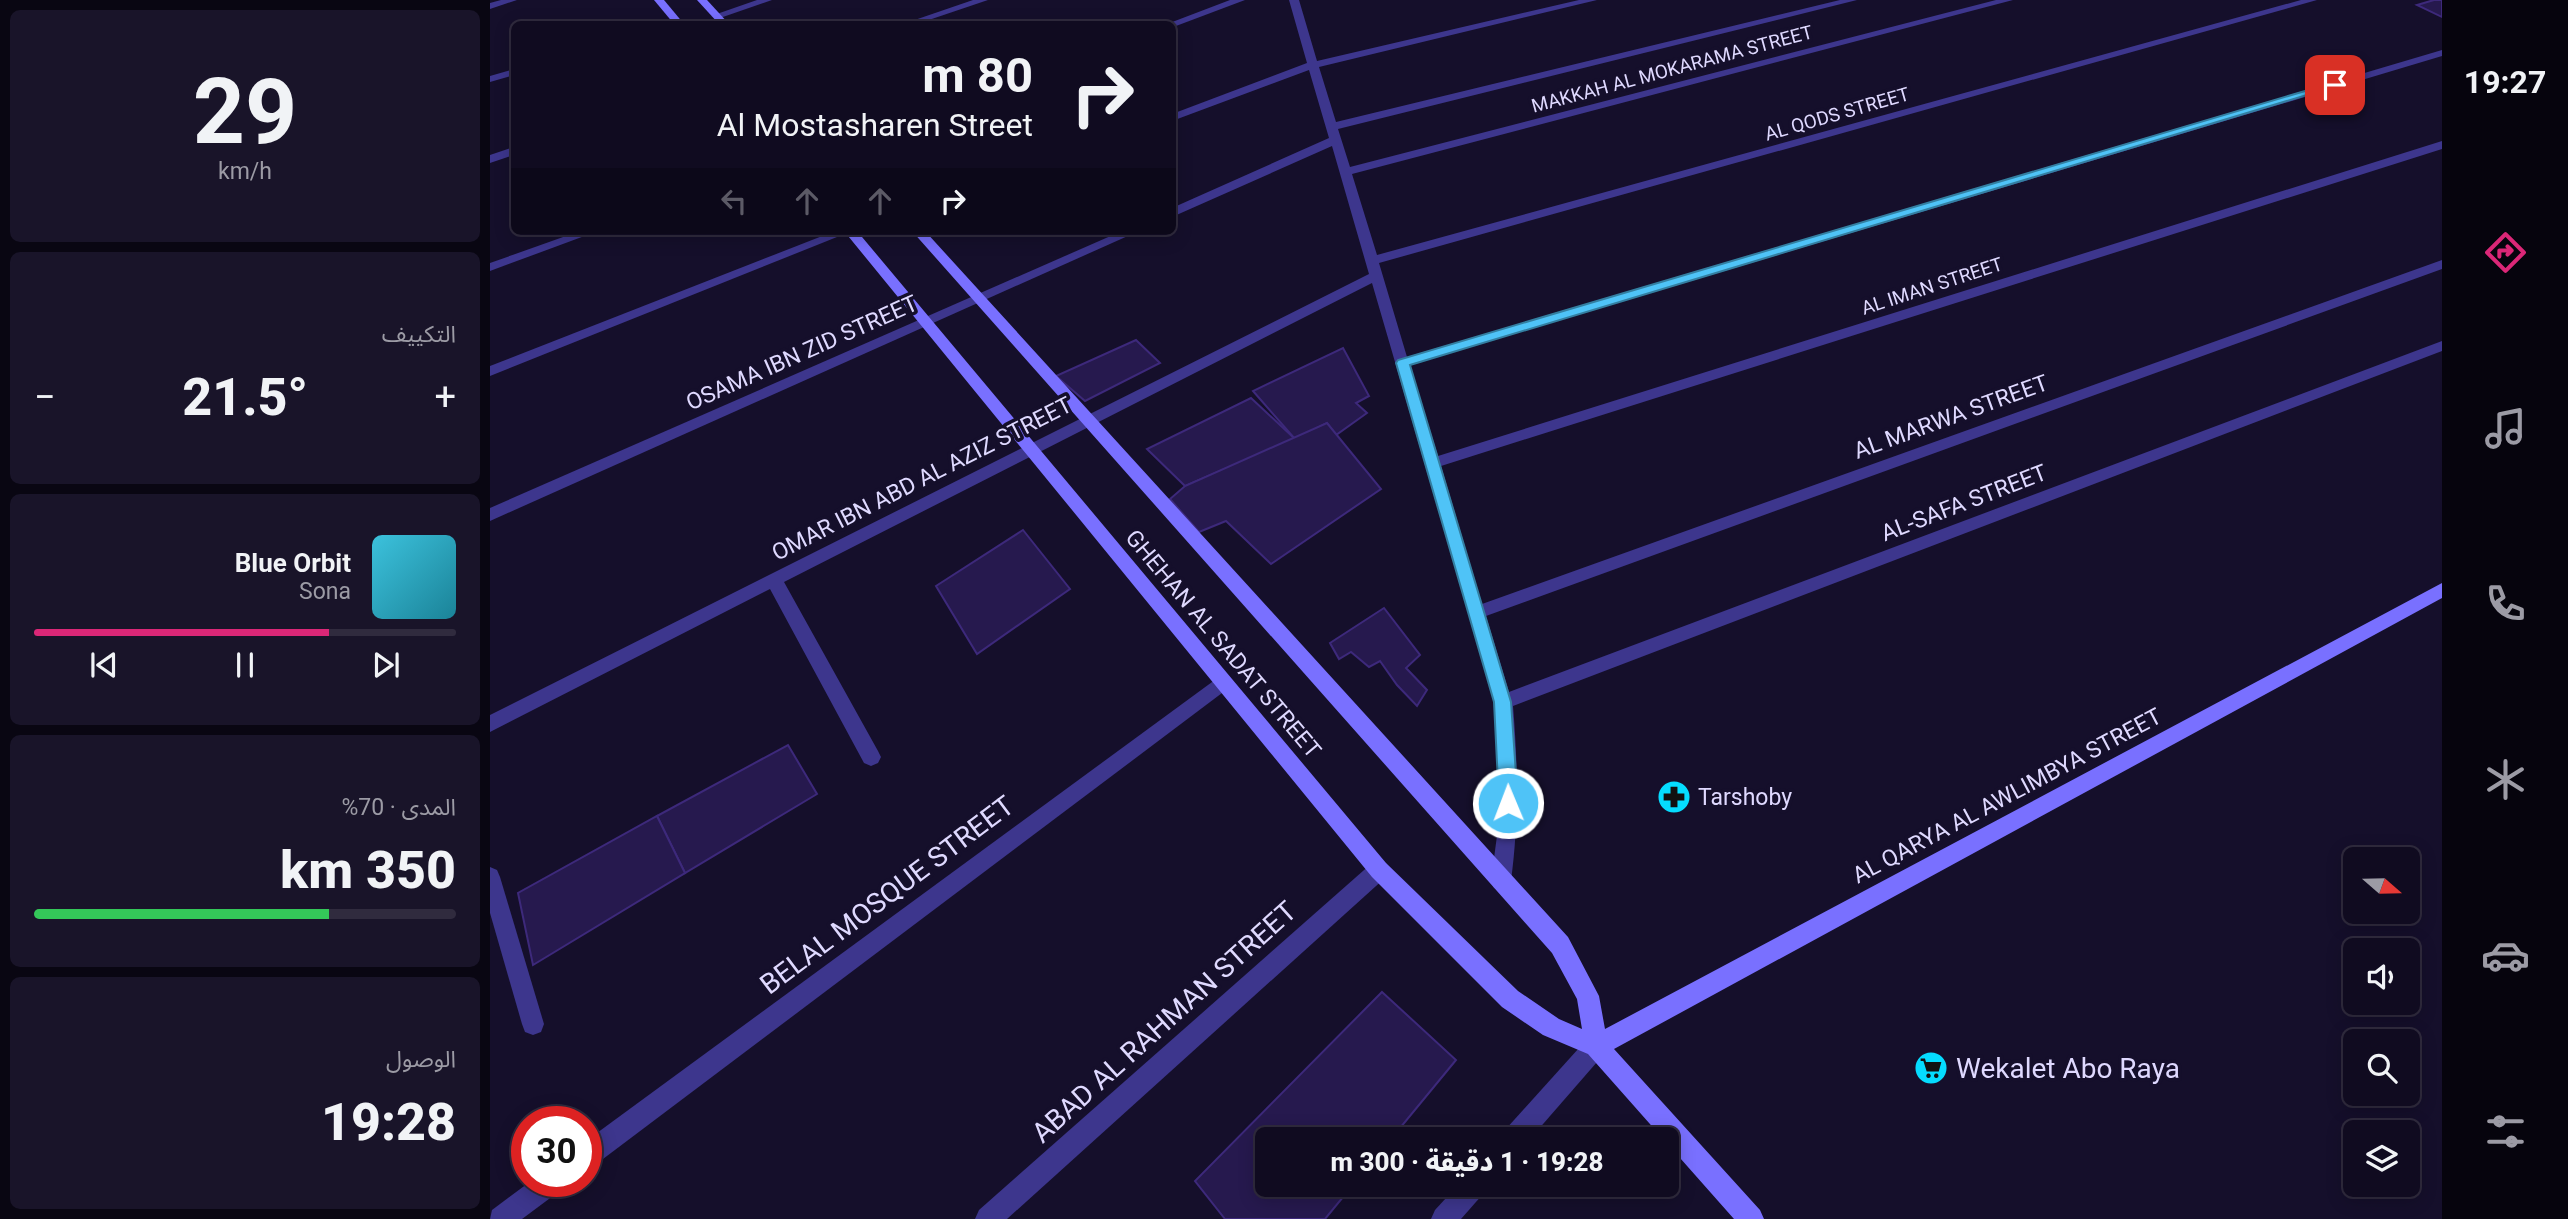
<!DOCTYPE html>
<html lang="ar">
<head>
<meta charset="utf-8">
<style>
  :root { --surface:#100b20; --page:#191429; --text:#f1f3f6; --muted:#9c9ba5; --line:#302b3e; --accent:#db2777 }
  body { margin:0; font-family:Roboto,"Noto Sans Arabic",sans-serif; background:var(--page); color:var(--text); direction:rtl; height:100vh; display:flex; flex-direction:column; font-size:26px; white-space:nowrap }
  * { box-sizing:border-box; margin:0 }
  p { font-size:23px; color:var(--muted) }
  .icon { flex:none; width:38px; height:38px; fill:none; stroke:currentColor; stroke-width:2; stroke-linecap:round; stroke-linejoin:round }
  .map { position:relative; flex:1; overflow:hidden; direction:ltr }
  .sheet { display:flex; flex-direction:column; gap:10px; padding:10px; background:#090612; width:490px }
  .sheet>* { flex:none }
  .hud { position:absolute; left:21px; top:21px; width:665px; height:214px; border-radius:10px; box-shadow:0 4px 18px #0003,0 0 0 2px var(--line); direction:rtl; background:#100b20; color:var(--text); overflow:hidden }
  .needle { width:46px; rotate:110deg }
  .tools { position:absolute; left:1853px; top:847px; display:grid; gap:14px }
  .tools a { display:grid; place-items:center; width:77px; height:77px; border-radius:10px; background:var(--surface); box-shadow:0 4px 18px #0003,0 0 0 2px var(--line); font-size:35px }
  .speed { position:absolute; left:21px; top:1106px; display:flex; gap:14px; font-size:35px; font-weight:700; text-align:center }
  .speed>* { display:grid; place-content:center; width:91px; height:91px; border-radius:50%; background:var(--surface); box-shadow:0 4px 18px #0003,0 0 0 2px var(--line); line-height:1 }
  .speed .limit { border:10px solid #d22; background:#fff; color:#111 }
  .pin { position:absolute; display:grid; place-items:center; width:60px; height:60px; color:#fff; margin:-30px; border-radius:14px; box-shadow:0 4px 10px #0006 }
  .me { position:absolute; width:77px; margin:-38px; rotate:359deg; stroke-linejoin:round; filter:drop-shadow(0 0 5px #0008) }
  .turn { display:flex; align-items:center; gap:24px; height:147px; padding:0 28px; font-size:32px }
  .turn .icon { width:91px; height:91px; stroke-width:2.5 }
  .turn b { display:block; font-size:49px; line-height:60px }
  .lanes { display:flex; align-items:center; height:66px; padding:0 28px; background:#0003; justify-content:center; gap:35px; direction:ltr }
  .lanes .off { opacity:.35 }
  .big { font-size:52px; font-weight:800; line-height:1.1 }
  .sheet .widget { flex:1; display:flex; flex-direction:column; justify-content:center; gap:10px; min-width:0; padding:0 24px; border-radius:10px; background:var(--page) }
  .sheet .dial { align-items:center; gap:0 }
  .dial b { font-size:91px; line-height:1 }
  .song { display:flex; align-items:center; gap:21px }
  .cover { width:84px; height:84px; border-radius:10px; background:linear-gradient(135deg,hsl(190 70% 55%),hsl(190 70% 35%)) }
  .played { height:7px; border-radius:4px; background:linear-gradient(90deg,var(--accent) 70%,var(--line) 70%) }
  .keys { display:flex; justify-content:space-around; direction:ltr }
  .heat { display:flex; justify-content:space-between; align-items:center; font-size:38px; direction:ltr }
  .charge { height:10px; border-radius:5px; background:linear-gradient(90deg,#34c759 70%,var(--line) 0) }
  .trip { position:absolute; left:765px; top:1127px; width:424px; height:70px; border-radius:10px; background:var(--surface); box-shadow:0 4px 18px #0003,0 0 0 2px var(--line); font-weight:800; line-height:70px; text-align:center; direction:rtl }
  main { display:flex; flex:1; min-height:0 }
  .dock { display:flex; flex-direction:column; width:126px; justify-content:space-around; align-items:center; background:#06040d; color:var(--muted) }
  .dock .icon { width:49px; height:49px }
  .dock .on { color:var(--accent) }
  .dock b { font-size:32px; color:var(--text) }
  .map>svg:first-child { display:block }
</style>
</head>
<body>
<main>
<nav class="dock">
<b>19:27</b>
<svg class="icon on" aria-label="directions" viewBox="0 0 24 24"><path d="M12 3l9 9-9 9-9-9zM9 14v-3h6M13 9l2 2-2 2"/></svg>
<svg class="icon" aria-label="music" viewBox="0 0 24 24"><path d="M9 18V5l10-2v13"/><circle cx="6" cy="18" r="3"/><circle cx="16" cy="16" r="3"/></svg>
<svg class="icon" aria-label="phone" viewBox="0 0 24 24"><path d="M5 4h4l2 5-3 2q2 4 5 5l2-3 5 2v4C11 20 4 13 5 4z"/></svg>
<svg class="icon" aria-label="climate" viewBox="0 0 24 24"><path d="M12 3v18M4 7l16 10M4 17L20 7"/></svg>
<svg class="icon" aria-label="car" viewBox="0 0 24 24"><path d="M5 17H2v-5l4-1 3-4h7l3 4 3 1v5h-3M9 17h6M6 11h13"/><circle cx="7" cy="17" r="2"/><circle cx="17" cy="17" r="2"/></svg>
<svg class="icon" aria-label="filters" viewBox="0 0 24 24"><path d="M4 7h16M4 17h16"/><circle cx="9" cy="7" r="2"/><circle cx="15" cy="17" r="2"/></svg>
</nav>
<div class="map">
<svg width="1952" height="1219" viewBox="0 0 1952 1219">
  <rect width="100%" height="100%" fill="#150f2b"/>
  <!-- building -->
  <g fill="#26194e" stroke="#3d297b" stroke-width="2">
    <path d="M1944 0H1952V17L1927 5Z"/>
    <path d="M646 340 670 363 595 401 566 376Z"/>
    <path d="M853 348 879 396 866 403 877 413 846 435 837 423 805 439 763 391Z"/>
    <path d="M761 398 805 439 695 486 657 449Z"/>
    <path d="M837 423 891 489 781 564 736 521 709 532 680 499 695 486Z"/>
    <path d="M533 530 580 589 487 654 446 586Z"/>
    <path d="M894 608 930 655 916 668 937 690 927 706 907 685 890 661 879 667 861 652 849 659 840 643Z"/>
    <path d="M298 745 327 794 195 873 167 816Z"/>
    <path d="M167 816 195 873 43 965 28 893Z"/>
    <path d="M892 992 966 1060 901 1139H777V1185H863L835 1219H735L705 1181Z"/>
  </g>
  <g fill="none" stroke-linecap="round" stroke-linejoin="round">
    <!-- minor -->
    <g fill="#3d368d" fill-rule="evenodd">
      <path d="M11 0H27L0 9V3Z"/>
      <path d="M267 0H282L230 18 221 16Z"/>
      <path d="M483 0H498L427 24H413Z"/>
      <path d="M740 0H755L686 26 677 24Z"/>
      <path d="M799 0H809L827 61 1089 0H1107L829 67 846 122 1350 0H1367L848 129 860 167 1506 0H1523L862 174 887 255 1811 0H1827L889 263 917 357 1952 50V56L920 365 948 456 1952 141V149L951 466 992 604 1952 260V269L996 616 1019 692 1952 341V351L1023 706C1028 767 1029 820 1021 881L1018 888 1011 891 1004 888 1001 881 1008 828 1009 777 1004 702 882 283 294 582 388 751 391 757 388 763 381 766 374 763 280 589 0 732V715L879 274 842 146 682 217V208L839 138 819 70 682 121V114L817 63Z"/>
      <path d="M24 69V75L0 82V76Z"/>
      <path d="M24 147V155L0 163V155Z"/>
      <path d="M90 231H108L0 271V263Z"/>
      <path d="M345 231H362L0 376V366Z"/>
      <path d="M632 231H649L0 521V508Z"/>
      <path d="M733 674 740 677 742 682 740 687 105 1165 96 1168V1141Z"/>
      <path d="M889 860 896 863 899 870 896 877 517 1219H485L489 1210 882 863Z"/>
      <path d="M0 867 7 870 10 877 54 1024 51 1032 43 1035 35 1032 32 1024 0 913Z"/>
      <path d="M1106 1035 1114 1038 1117 1046 1114 1054 1040 1139H1012L1015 1130 1098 1038Z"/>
      <path d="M41 1181H74L71 1190 32 1219H0L2 1210Z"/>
      <path d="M968 1185H996L993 1194 971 1219H941L945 1210Z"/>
    </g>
    <!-- secondary -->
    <g fill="#7970ff" fill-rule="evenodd">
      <path d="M164 0H174L194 24H184Z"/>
      <path d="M207 0H217L239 24H229Z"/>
      <path d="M354 231H367L896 863 1028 991 1069 1019 1092 1029 1087 999 1062 953 422 231H435L1078 937 1109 996 1115 1029 1952 583V598L1124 1049 1270 1210 1274 1219H1244L1098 1054 1053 1035 1012 1007 882 877Z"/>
    </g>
  </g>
  <!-- route -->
  <path fill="#4fc3f7" stroke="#337fa1" stroke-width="2" d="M1842 83 1850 85 920 365 1021 702 1028 803 1025 808 1018 811 1012 808 1009 803 1004 702 906 363 908 360Z"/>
  <!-- icons -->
  <defs>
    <symbol id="pharmacy-disc" viewBox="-11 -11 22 22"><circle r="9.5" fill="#05dcff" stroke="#150f2b"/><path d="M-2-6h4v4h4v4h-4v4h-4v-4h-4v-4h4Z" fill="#111"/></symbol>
    <symbol id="supermarket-disc" viewBox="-11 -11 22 22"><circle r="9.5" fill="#05dcff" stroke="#150f2b"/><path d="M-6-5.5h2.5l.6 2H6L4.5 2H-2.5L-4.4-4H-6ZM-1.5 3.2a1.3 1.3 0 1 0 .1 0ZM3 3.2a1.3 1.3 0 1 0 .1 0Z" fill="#111"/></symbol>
  </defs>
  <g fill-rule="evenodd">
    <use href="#pharmacy-disc" x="1165" y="778" width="38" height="38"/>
    <use href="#supermarket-disc" x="1422" y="1049" width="38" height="38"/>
  </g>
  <g text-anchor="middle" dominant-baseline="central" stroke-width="7" stroke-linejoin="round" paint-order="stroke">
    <!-- far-street labels -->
    <g font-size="19" fill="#dfd9ff" stroke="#150f2b">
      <text transform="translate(1182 69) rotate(-15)">MAKKAH AL MOKARAMA STREET</text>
      <text transform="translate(1347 114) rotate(-16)">AL QODS STREET</text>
      <text transform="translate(1442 286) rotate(-18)">AL IMAN STREET</text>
    </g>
    <!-- street labels -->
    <g font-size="23" fill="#dfd9ff" stroke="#150f2b">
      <text transform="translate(312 353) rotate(-24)">OSAMA IBN ZID STREET</text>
      <text transform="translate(1461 417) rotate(-20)">AL MARWA STREET</text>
      <text transform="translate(432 479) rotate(-27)">OMAR IBN ABD AL AZIZ STREET</text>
      <text transform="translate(1474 503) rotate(-21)">AL-SAFA STREET</text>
      <text transform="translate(733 644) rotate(50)">GHEHAN AL SADAT STREET</text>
      <text transform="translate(1517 796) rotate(-28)">AL QARYA AL AWLIMBYA STREET</text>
    </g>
    <!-- poi labels -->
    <g font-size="23" fill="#dfd9ff" stroke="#150f2b" text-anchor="start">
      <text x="1208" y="797">Tarshoby</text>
    </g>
    <!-- near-street labels -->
    <g font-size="28" fill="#dfd9ff" stroke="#150f2b">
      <text transform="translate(397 895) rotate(-37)">BELAL MOSQUE STREET</text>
      <text transform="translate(674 1022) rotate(-42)">ABAD AL RAHMAN STREET</text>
    </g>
    <!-- near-poi labels -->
    <g font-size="28" fill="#dfd9ff" stroke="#150f2b" text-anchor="start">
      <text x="1466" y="1068">Wekalet Abo Raya</text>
    </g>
  </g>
</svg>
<div class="tools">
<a><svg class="needle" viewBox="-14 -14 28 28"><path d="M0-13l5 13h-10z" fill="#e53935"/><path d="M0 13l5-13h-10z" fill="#9c9ba5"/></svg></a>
<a><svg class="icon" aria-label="sound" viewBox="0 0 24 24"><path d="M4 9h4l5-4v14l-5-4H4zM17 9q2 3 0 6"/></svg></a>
<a><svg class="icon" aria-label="search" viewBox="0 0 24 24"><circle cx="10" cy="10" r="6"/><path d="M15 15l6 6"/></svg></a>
<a><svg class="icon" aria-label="layers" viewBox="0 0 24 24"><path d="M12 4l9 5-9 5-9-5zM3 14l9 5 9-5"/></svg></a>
</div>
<div class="speed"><div class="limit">30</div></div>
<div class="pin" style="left:1845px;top:85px;background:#d93025"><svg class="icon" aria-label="arrive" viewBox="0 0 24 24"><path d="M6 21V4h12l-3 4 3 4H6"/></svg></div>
<svg class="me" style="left:1018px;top:803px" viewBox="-20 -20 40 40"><circle r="17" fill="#4fc3f7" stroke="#fff" stroke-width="3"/><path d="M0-11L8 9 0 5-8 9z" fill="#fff"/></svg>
<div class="trip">19:28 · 1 دقيقة · 300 m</div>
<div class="hud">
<div class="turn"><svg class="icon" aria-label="right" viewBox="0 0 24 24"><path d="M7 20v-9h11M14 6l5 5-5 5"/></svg><div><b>80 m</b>Al Mostasharen Street</div></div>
<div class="lanes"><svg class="icon off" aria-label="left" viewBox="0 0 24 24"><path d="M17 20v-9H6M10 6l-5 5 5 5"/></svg><svg class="icon off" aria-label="ahead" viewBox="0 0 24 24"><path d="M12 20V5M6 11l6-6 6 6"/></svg><svg class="icon off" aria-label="ahead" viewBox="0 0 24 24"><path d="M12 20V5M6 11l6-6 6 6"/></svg><svg class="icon" aria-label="right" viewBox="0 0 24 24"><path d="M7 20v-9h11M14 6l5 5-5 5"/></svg></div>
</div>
</div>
<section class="sheet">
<div class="widget dial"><b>29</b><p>km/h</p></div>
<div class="widget"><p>التكييف</p>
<div class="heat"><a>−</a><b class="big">21.5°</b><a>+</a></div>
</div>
<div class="widget">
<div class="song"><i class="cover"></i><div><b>Blue Orbit</b><p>Sona</p></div></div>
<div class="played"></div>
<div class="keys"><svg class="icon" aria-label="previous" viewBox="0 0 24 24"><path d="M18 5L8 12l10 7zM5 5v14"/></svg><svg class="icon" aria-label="pause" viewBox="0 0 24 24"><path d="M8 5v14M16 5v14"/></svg><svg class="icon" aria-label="next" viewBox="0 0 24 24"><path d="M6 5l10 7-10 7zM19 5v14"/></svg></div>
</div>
<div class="widget"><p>المدى · 70%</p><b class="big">350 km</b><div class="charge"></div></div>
<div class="widget"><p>الوصول</p><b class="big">19:28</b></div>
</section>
</main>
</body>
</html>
